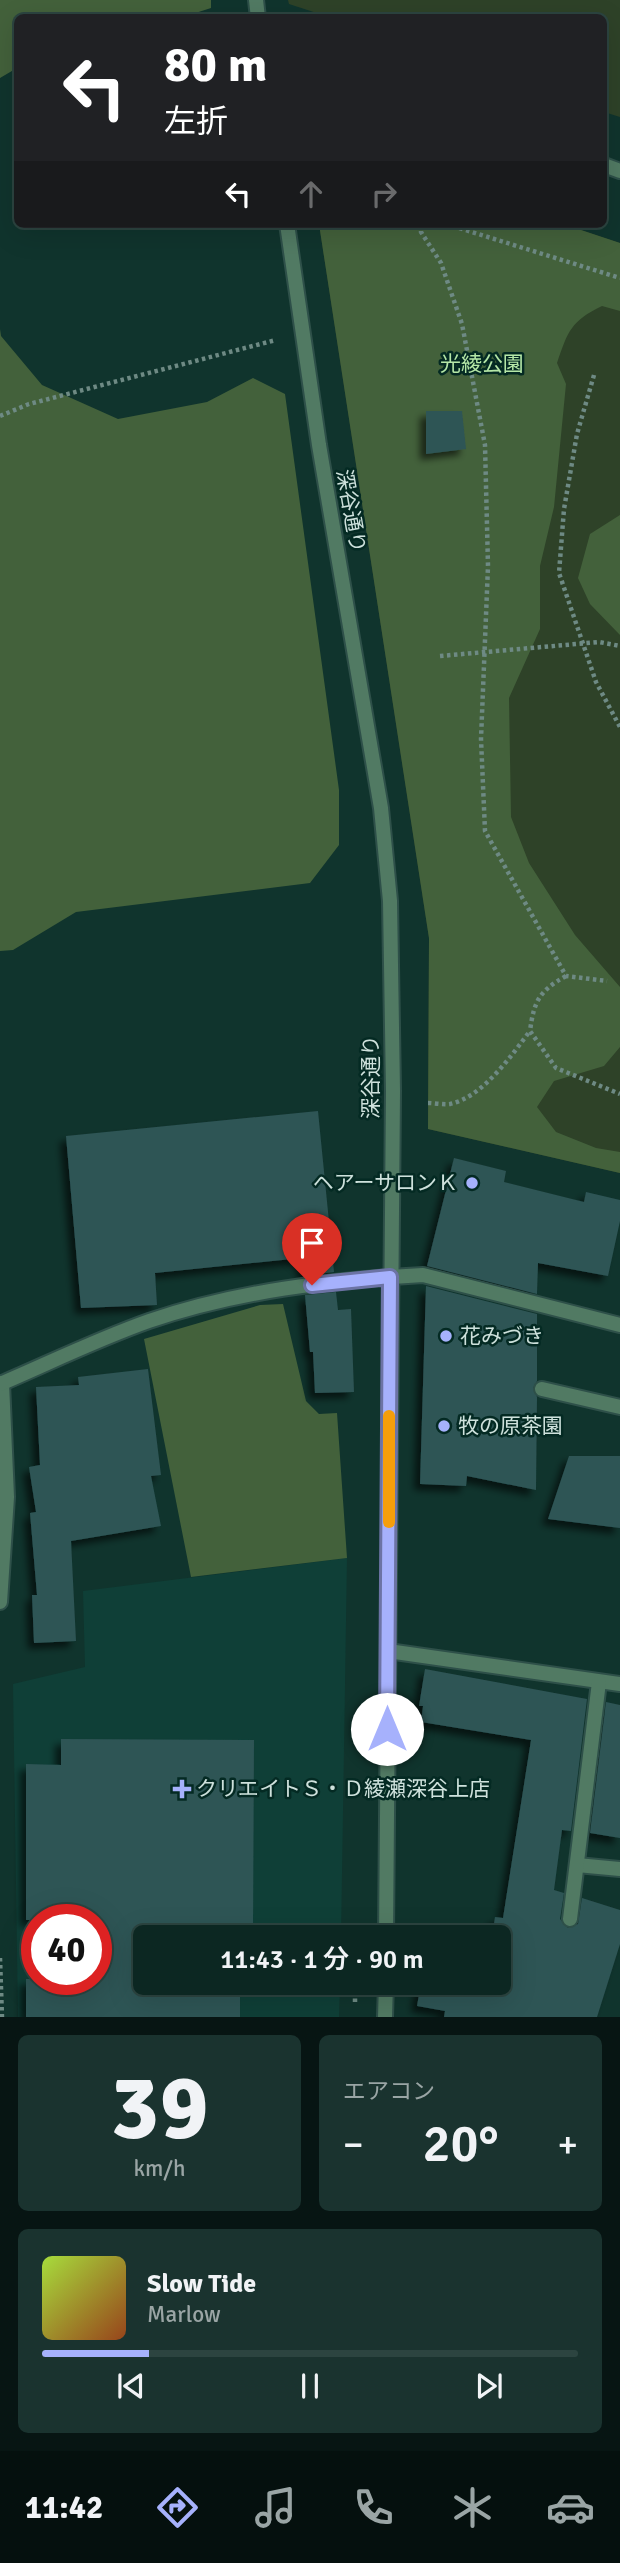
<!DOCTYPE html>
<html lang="ja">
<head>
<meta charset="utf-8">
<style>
  :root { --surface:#0c2722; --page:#1a332f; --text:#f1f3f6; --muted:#9aa5a5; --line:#2c4440; --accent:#a6b1fc }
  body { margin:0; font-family:Signika,"Noto Sans JP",sans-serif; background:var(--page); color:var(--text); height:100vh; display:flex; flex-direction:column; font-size:26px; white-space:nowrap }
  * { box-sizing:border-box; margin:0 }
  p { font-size:23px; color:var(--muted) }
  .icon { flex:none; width:38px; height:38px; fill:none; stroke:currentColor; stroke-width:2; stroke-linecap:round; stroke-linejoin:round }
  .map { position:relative; height:2017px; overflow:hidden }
  .side { display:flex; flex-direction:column; gap:18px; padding:18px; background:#071513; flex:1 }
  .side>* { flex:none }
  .top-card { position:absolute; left:14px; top:14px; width:593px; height:214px; border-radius:10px; box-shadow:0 7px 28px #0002,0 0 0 2px var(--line); background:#202124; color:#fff; overflow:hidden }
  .speed { position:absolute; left:21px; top:1904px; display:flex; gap:14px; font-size:35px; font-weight:700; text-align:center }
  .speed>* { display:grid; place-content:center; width:91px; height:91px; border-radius:50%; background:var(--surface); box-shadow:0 7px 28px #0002,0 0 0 2px var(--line); line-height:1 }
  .speed .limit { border:10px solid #d22; background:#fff; color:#111 }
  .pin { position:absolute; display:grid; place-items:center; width:60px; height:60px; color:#fff; margin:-72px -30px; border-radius:50% 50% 50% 0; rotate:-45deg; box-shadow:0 0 7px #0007 }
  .pin .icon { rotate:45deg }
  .me { position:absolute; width:77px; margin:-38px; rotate:0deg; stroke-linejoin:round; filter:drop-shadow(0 0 5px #0008) }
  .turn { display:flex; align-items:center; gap:24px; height:147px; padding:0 35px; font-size:32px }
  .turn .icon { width:91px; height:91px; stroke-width:2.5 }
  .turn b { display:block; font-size:49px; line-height:60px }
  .lanes { display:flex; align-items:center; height:66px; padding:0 35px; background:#0003; justify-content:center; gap:35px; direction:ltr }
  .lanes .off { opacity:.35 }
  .big { font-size:52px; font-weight:600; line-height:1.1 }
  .side .card { flex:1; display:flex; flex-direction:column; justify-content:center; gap:10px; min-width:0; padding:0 24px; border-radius:10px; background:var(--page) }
  .side .dial { align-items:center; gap:0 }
  .dial b { font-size:91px; line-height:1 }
  .song { display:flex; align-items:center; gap:21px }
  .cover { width:84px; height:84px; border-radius:10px; background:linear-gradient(135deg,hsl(80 70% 55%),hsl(20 70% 35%)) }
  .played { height:7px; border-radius:4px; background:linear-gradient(90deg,var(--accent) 20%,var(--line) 20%) }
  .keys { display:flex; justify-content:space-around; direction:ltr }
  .heat { display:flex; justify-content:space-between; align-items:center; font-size:38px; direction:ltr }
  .side .tiles { flex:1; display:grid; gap:18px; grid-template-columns:1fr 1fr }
  .card:last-child { grid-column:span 2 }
  .trip { position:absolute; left:133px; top:1925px; width:378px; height:70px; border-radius:10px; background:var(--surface); box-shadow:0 7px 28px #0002,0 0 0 2px var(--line); font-weight:600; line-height:70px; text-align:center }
  .tabs { display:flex; height:112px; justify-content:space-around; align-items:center; background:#05100e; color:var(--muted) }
  .tabs .icon { width:49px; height:49px }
  .tabs .current { color:var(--accent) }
  .tabs b { font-size:32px; color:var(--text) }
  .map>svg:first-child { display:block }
</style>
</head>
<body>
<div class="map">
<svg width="620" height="2017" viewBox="0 0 620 2017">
  <defs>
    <filter id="shadow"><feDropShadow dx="-6" dy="6" stdDeviation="3.5" flood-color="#0009"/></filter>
  </defs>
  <rect width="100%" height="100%" fill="#10342d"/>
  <!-- built -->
  <path fill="#0f3f37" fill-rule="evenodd" d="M347 1558 341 1937H145V1983H340L339 2017H18L13 1684 85 1667 83 1591ZM37 1920H96V1979H37Z"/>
  <!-- green -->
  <g fill="#2e4228">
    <path d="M288 0H620V117L604 112V18L329 17 289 4Z"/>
    <path d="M319 224H563L620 243V1173L428 1129 429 938Z"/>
  </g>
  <!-- forest -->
  <g fill="#43613b">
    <path d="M0 0H211V8L180 18H18L17 68 0 78Z"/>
    <path d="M319 224H563L620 243V311L602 306C571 321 568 331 557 363L566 384 554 507 540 566V629L509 698 511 817 529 863 575 935 620 987V1047L604 1066 554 1081 537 1107 556 1132 596 1148 620 1152V1173L428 1129 429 938Z"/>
    <path d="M0 329 1 336 42 385 118 419 207 402 253 378 285 394 339 790V845L310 883 76 912 13 950 0 951Z"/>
    <path d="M620 515V635L590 604 578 578 590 534Z"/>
    <path d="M283 1304 306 1401 319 1414 337 1413 347 1558 191 1577 144 1339 260 1305Z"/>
  </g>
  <!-- building -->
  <g fill="#2e5455" filter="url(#shadow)">
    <path d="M426 411H462L466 449 426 454Z"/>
    <path d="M318 1111 334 1272 304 1276 302 1258 155 1273 157 1305 81 1308 66 1136Z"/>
    <path d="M454 1158 506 1171 504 1182 584 1202 586 1192 620 1200V1221L608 1276 538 1263 537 1294 427 1266Z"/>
    <path d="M426 1286 537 1314V1381L533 1388 537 1397 536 1490 467 1476 466 1486 420 1484Z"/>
    <path d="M336 1292 338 1310 351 1309 354 1392 315 1393 313 1352H310L305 1295Z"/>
    <path d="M148 1369 161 1475 151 1476 161 1526 71 1541 76 1641 34 1643 32 1595H37L30 1513 36 1512 29 1467 40 1465 36 1387 79 1385 78 1377Z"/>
    <path d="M569 1456H620V1528L548 1519Z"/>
    <path d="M425 1669 587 1699 571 1831 562 1830 554 1890 564 1893 560 1919 568 1928 578 1924 582 1898 620 1910V1944L597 2017H444L445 2011 417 2006 421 1983H499V1937H492L495 1917 503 1918 531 1740 421 1722 423 1706H419Z"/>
    <path d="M606 1702 620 1705V1838L590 1833Z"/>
    <path d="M61 1739 254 1740 253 1933H240V1937H145V1983H240V2017H26V1979H96V1920H26V1764L61 1765Z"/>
  </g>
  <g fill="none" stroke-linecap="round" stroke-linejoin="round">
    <defs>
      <g id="service">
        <path d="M0 1602 7 1497 2 1383"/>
        <path d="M388 1651 620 1684"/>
        <path d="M577 1865 620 1869"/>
        <path d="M570 1919 599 1682"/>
      </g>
      <g id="minor">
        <path d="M0 1384C49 1363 98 1339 149 1321 237 1291 330 1280 423 1275L620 1325"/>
        <path d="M542 1389 620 1407"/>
      </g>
      <g id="tertiary">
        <path d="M256 0 258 18"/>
        <path d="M604 165 620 171"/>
        <path d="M287 224 319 445 381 808 390 901 393 1091 386 1937"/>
        <path d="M385 2017 386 1983"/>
      </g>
    </defs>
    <!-- service casing -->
    <use href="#service" stroke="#2e5049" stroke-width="18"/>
    <!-- minor casing -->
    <use href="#minor" stroke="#2e5049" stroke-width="18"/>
    <!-- tertiary casing -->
    <use href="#tertiary" stroke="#2e5049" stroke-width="18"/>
    <!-- path -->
    <g stroke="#6e8a84" stroke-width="4.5" stroke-dasharray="3.5 3.5" stroke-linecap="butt">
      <path d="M421 224V232L441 263 462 324 485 445 488 566 481 739 485 831 566 976 607 981"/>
      <path d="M446 224 620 278"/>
      <path d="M594 375 577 434 564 509 559 573 596 682 620 727"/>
      <path d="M0 416 29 404 276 340"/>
      <path d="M440 656 599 642 620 646"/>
      <path d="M566 976C539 991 534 1001 530 1031L556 1068 620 1094"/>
      <path d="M428 1103C435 1103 444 1105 450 1104 483 1097 511 1056 530 1031"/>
      <path d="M0 1958 2 2017"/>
      <path d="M355 2002V1983"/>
    </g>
    <!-- service -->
    <use href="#service" stroke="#517a63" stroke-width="14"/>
    <!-- minor -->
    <use href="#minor" stroke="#517a63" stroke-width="14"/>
    <!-- tertiary -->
    <use href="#tertiary" stroke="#517a63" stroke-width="14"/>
  </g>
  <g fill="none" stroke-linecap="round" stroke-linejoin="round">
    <defs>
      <path id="route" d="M312 1285 390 1277 387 1729"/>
    </defs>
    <!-- route casing -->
    <use href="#route" stroke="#6c73a4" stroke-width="18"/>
    <!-- route -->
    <use href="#route" stroke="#a6b1fc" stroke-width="12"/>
    <!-- slow -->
    <path stroke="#f59e0b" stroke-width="12" d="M389 1522V1416"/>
  </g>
  <!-- markers -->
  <g fill="#a6b1fc" stroke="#042a23" stroke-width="2.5">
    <circle cx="472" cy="1183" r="7"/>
    <circle cx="446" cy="1336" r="7"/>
    <circle cx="444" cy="1426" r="7"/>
    <path d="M178.5 1778.5h7v7h7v7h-7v7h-7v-7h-7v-7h7z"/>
  </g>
  <g text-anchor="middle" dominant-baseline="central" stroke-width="5" stroke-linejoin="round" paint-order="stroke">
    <!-- park labels -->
    <g font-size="21" fill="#b5e7a7" stroke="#042a23">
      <text x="482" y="364">光綾公園</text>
    </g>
    <!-- street labels -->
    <g font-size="21" fill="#cee1dc" stroke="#042a23">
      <text transform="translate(351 511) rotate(80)">深谷通り</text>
      <text transform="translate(371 1077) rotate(-90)">深谷通り</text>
    </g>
    <!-- poi labels -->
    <g font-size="21" fill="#cee1dc" stroke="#042a23" text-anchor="start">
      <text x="458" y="1183" text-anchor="end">ヘアーサロンＫ</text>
      <text x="460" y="1336">花みづき</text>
      <text x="458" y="1426">牧の原茶園</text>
      <text x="196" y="1789">クリエイトＳ・Ｄ綾瀬深谷上店</text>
    </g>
  </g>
</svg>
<div class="speed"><div class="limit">40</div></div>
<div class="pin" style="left:312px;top:1285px;background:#d93025"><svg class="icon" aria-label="arrive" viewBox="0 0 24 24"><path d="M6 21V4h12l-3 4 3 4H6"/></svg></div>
<svg class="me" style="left:387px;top:1729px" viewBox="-20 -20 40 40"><circle r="19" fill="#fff"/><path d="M0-13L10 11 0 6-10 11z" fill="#a6b1fc"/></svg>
<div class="trip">11:43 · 1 分 · 90 m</div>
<div class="top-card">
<div class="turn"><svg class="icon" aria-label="left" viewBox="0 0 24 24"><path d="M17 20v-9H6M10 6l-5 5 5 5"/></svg><div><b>80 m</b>左折</div></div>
<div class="lanes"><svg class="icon" aria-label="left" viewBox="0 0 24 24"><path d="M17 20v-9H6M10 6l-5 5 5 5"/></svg><svg class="icon off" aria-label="ahead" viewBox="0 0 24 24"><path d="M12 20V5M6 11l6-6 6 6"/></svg><svg class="icon off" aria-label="right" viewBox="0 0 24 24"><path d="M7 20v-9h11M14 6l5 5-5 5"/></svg></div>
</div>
</div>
<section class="side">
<div class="tiles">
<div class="card dial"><b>39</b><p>km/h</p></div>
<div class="card"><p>エアコン</p>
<div class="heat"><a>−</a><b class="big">20°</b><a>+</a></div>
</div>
<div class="card">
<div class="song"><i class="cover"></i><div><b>Slow Tide</b><p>Marlow</p></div></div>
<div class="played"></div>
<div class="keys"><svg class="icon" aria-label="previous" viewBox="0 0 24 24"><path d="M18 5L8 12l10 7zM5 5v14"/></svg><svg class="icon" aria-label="pause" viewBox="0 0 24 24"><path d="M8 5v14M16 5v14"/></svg><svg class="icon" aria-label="next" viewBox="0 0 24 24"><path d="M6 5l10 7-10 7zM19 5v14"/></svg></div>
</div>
</div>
</section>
<nav class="tabs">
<b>11:42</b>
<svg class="icon current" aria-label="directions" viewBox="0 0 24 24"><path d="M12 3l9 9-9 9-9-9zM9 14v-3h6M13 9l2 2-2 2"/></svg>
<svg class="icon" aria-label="music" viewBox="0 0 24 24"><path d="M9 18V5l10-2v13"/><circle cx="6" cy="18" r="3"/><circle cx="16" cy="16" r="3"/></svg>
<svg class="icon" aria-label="phone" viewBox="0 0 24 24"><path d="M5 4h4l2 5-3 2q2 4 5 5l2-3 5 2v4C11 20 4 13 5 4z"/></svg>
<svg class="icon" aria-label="climate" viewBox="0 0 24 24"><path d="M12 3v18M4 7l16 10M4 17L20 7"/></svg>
<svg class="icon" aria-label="car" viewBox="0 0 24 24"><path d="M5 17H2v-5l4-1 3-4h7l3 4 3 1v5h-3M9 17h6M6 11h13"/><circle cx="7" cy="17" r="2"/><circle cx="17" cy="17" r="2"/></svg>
</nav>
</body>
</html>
